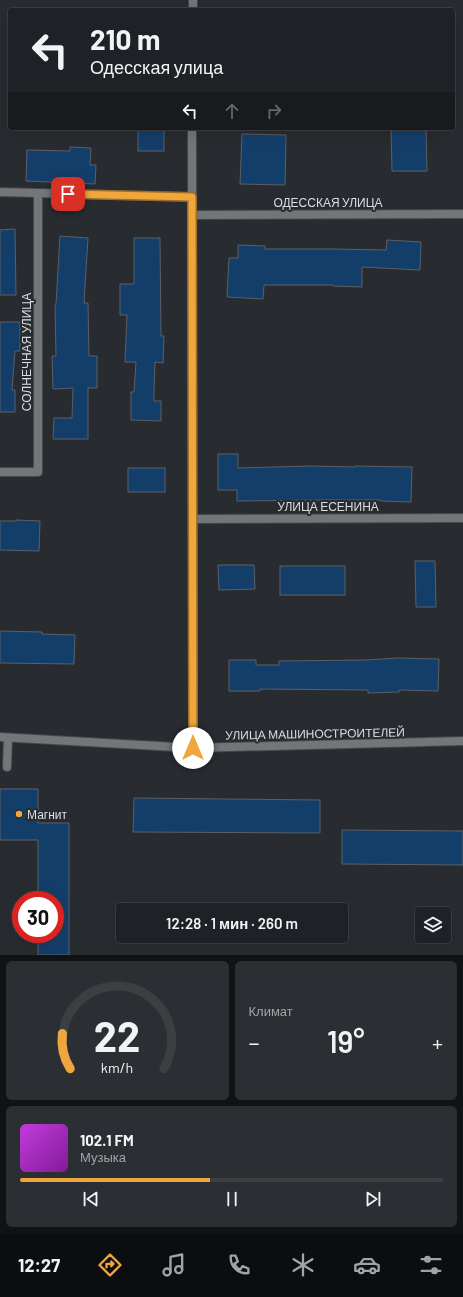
<!DOCTYPE html>
<html lang="ru">
<head>
<meta charset="utf-8">
<style>
  :root { --surface:#1e2125; --page:#2b2e32; --text:#f1f3f6; --muted:#a1a3a7; --line:#3c3e42; --accent:#efa73d }
  body { margin:0; font-family:Barlow,sans-serif; background:var(--page); color:var(--text); height:100vh; display:flex; flex-direction:column; font-size:15px; white-space:nowrap }
  * { box-sizing:border-box; margin:0 }
  p { font-size:13px; color:var(--muted) }
  .icon { flex:none; width:22px; height:22px; fill:none; stroke:currentColor; stroke-width:2; stroke-linecap:round; stroke-linejoin:round }
  .map { position:relative; height:955px; overflow:hidden }
  .sheet { display:flex; flex-direction:column; gap:6px; padding:6px; background:#101214; flex:1 }
  .sheet>* { flex:none }
  .top-card { position:absolute; left:8px; top:8px; width:447px; height:122px; border-radius:4px; box-shadow:0 4px 16px #0002,0 0 0 1px var(--line); background:#1e2125; color:var(--text); overflow:hidden }
  .tools { position:absolute; left:415px; top:907px; display:grid; gap:8px }
  .tools a { display:grid; place-items:center; width:36px; height:36px; border-radius:4px; background:var(--surface); box-shadow:0 4px 16px #0002,0 0 0 1px var(--line); font-size:20px }
  .speed { position:absolute; left:12px; top:891px; display:flex; gap:8px; font-size:20px; font-weight:700; text-align:center }
  .speed>* { display:grid; place-content:center; width:52px; height:52px; border-radius:50%; background:var(--surface); box-shadow:0 4px 16px #0002,0 0 0 1px var(--line); line-height:1 }
  .speed .limit { border:6px solid #d22; background:#fff; color:#111 }
  .pin { position:absolute; display:grid; place-items:center; width:34px; height:34px; color:#fff; margin:-17px; border-radius:8px; box-shadow:0 2px 6px #0006 }
  .me { position:absolute; width:44px; margin:-22px; rotate:0deg; stroke-linejoin:round; filter:drop-shadow(0 0 3px #0008) }
  .turn { display:flex; align-items:center; gap:14px; height:84px; padding:0 16px; font-size:18px }
  .turn .icon { width:52px; height:52px; stroke-width:2.5 }
  .turn b { display:block; font-size:28px; line-height:34px }
  .lanes { display:flex; align-items:center; height:38px; padding:0 16px; background:#0003; justify-content:center; gap:20px; direction:ltr }
  .lanes .off { opacity:.35 }
  .big { font-size:30px; font-weight:600; line-height:1.1 }
  .sheet .widget { flex:1; display:flex; flex-direction:column; justify-content:center; gap:6px; min-width:0; padding:0 14px; border-radius:6px; background:var(--page) }
  .sheet .dial { align-items:center; gap:0 }
  .dial svg { height:104px; overflow:visible; fill:none; stroke:var(--line); stroke-width:7; stroke-linecap:round; text-anchor:middle }
  .dial text { fill:var(--text); stroke:none }
  .song { display:flex; align-items:center; gap:12px }
  .cover { width:48px; height:48px; border-radius:6px; background:linear-gradient(135deg,hsl(290 70% 55%),hsl(290 70% 35%)) }
  .played { height:4px; border-radius:2px; background:linear-gradient(90deg,var(--accent) 45%,var(--line) 45%) }
  .keys { display:flex; justify-content:space-around; direction:ltr }
  .heat { display:flex; justify-content:space-between; align-items:center; font-size:22px; direction:ltr }
  .sheet .tiles { flex:1; display:grid; gap:6px; grid-template-columns:1fr 1fr }
  .widget:last-child { grid-column:span 2 }
  .trip { position:absolute; left:116px; top:903px; width:232px; height:40px; border-radius:4px; background:var(--surface); box-shadow:0 4px 16px #0002,0 0 0 1px var(--line); font-weight:600; line-height:40px; text-align:center }
  .dock { display:flex; height:64px; justify-content:space-around; align-items:center; background:#0c0d0f; color:var(--muted) }
  .dock .icon { width:28px; height:28px }
  .dock .on { color:var(--accent) }
  .dock b { font-size:18px; color:var(--text) }
  .map>svg:first-child { display:block }
</style>
</head>
<body>
<div class="map">
<svg width="463" height="955" viewBox="0 0 463 955">
  <rect width="100%" height="100%" fill="#282c31"/>
  <!-- building -->
  <g fill="#143e6a" stroke="#5b6065">
    <rect x="138" y="128" width="26" height="23"/>
    <path d="M391 128H426L427 171H392Z"/>
    <path d="M242 134 286 135 285 185 240 184Z"/>
    <path d="M70 147 91 148 90 165H96L95 184 26 181 27 150 70 151Z"/>
    <path d="M15 229 16 295H0V230Z"/>
    <path d="M60 236 88 238 84 303H88L89 356H97V388H88V439H53L54 418H72L73 388 53 389 52 356H56L55 304H56Z"/>
    <path d="M134 238H160L161 336H164L163 363 155 362 154 392V401H161V421L131 420V392H134L136 362H125L127 315H120V284H134Z"/>
    <path d="M387 240 421 242 420 270 362 267V287L333 286V285H264L263 299 227 297 229 258H238V245L265 246V249H334L386 250Z"/>
    <path d="M0 322H20V351H15L12 390H15V412H0Z"/>
    <path d="M218 454H238V468L310 466 355 467V466L412 467 411 502 381 501V500H331L237 501V490H218Z"/>
    <rect x="128" y="468" width="37" height="24"/>
    <path d="M16 520 40 521 39 551 0 550V521H16Z"/>
    <path d="M415 561H435L436 607H416Z"/>
    <path d="M218 565H254L255 589 219 590Z"/>
    <rect x="280" y="566" width="65" height="29"/>
    <path d="M0 631 42 632V634L75 635 74 664 0 663Z"/>
    <path d="M398 658 439 659 438 691 399 690V692L368 693V690L260 689V691H229V660H256V665H279V661L367 660Z"/>
    <path d="M0 789H38V823H69V955H38V934H55V900H38V840H0Z"/>
    <path d="M134 798 320 800V833L133 832Z"/>
    <path d="M342 830 463 831V865L342 864Z"/>
  </g>
  <g fill="none" stroke-linecap="round" stroke-linejoin="round">
    <defs>
      <path id="lane" d="M7 767 8 738"/>
      <g id="street">
        <path d="M193 10V0"/>
        <path d="M192 128 193 748"/>
        <path d="M0 192 192 197"/>
        <path d="M192 215 463 214"/>
        <path d="M0 472H38V193"/>
        <path d="M193 519 463 518"/>
        <path d="M0 737 193 748 463 741"/>
      </g>
    </defs>
    <!-- lane casing -->
    <use href="#lane" stroke="#44484d" stroke-width="10"/>
    <!-- street casing -->
    <use href="#street" stroke="#44484d" stroke-width="10"/>
    <!-- lane -->
    <use href="#lane" stroke="#737578" stroke-width="8"/>
    <!-- street -->
    <use href="#street" stroke="#737578" stroke-width="8"/>
  </g>
  <g fill="none" stroke-linecap="round" stroke-linejoin="round">
    <defs>
      <path id="route" d="M68 194 192 197 193 748"/>
    </defs>
    <!-- route casing -->
    <use href="#route" stroke="#9b6d28" stroke-width="10"/>
    <!-- route -->
    <use href="#route" stroke="#efa73d" stroke-width="7"/>
  </g>
  <!-- markers -->
  <circle fill="#efa73d" stroke="#282c31" stroke-width="1.5" cx="19" cy="814" r="4"/>
  <g text-anchor="middle" dominant-baseline="central" stroke-width="4" stroke-linejoin="round" paint-order="stroke">
    <!-- street labels -->
    <g font-size="12" fill="#dadde0" stroke="#282c31">
      <text x="328" y="202">ОДЕССКАЯ УЛИЦА</text>
      <text transform="translate(26 352) rotate(-90)">СОЛНЕЧНАЯ УЛИЦА</text>
      <text x="328" y="506">УЛИЦА ЕСЕНИНА</text>
      <text transform="translate(315 733) rotate(-1)">УЛИЦА МАШИНОСТРОИТЕЛЕЙ</text>
    </g>
    <!-- poi labels -->
    <g font-size="12" fill="#dadde0" stroke="#282c31" text-anchor="start">
      <text x="27" y="814">Магнит</text>
    </g>
  </g>
</svg>
<div class="tools">
<a><svg class="icon" aria-label="layers" viewBox="0 0 24 24"><path d="M12 4l9 5-9 5-9-5zM3 14l9 5 9-5"/></svg></a>
</div>
<div class="speed"><div class="limit">30</div></div>
<div class="pin" style="left:68px;top:194px;background:#d93025"><svg class="icon" aria-label="arrive" viewBox="0 0 24 24"><path d="M6 21V4h12l-3 4 3 4H6"/></svg></div>
<svg class="me" style="left:193px;top:748px" viewBox="-20 -20 40 40"><circle r="19" fill="#fff"/><path d="M0-13L10 11 0 6-10 11z" fill="#efa73d"/></svg>
<div class="trip">12:28 · 1 мин · 260 m</div>
<div class="top-card">
<div class="turn"><svg class="icon" aria-label="left" viewBox="0 0 24 24"><path d="M17 20v-9H6M10 6l-5 5 5 5"/></svg><div><b>210 m</b>Одесская улица</div></div>
<div class="lanes"><svg class="icon" aria-label="left" viewBox="0 0 24 24"><path d="M17 20v-9H6M10 6l-5 5 5 5"/></svg><svg class="icon off" aria-label="ahead" viewBox="0 0 24 24"><path d="M12 20V5M6 11l6-6 6 6"/></svg><svg class="icon off" aria-label="right" viewBox="0 0 24 24"><path d="M7 20v-9h11M14 6l5 5-5 5"/></svg></div>
</div>
</div>
<section class="sheet">
<div class="tiles">
<div class="widget dial"><svg viewBox="0 0 100 80">
<path d="M14 69A42 42 0 1 1 86 69"/>
<path d="M14 69A42 42 0 0 1 8 42" stroke="#efa73d"/>
<text x="50" y="56" font-size="32" font-weight="700">22</text>
<text x="50" y="72" font-size="11">km/h</text>
</svg></div>
<div class="widget"><p>Климат</p>
<div class="heat"><a>−</a><b class="big">19°</b><a>+</a></div>
</div>
<div class="widget">
<div class="song"><i class="cover"></i><div><b>102.1 FM</b><p>Музыка</p></div></div>
<div class="played"></div>
<div class="keys"><svg class="icon" aria-label="previous" viewBox="0 0 24 24"><path d="M18 5L8 12l10 7zM5 5v14"/></svg><svg class="icon" aria-label="pause" viewBox="0 0 24 24"><path d="M8 5v14M16 5v14"/></svg><svg class="icon" aria-label="next" viewBox="0 0 24 24"><path d="M6 5l10 7-10 7zM19 5v14"/></svg></div>
</div>
</div>
</section>
<nav class="dock">
<b>12:27</b>
<svg class="icon on" aria-label="directions" viewBox="0 0 24 24"><path d="M12 3l9 9-9 9-9-9zM9 14v-3h6M13 9l2 2-2 2"/></svg>
<svg class="icon" aria-label="music" viewBox="0 0 24 24"><path d="M9 18V5l10-2v13"/><circle cx="6" cy="18" r="3"/><circle cx="16" cy="16" r="3"/></svg>
<svg class="icon" aria-label="phone" viewBox="0 0 24 24"><path d="M5 4h4l2 5-3 2q2 4 5 5l2-3 5 2v4C11 20 4 13 5 4z"/></svg>
<svg class="icon" aria-label="climate" viewBox="0 0 24 24"><path d="M12 3v18M4 7l16 10M4 17L20 7"/></svg>
<svg class="icon" aria-label="car" viewBox="0 0 24 24"><path d="M5 17H2v-5l4-1 3-4h7l3 4 3 1v5h-3M9 17h6M6 11h13"/><circle cx="7" cy="17" r="2"/><circle cx="17" cy="17" r="2"/></svg>
<svg class="icon" aria-label="filters" viewBox="0 0 24 24"><path d="M4 7h16M4 17h16"/><circle cx="9" cy="7" r="2"/><circle cx="15" cy="17" r="2"/></svg>
</nav>
</body>
</html>
